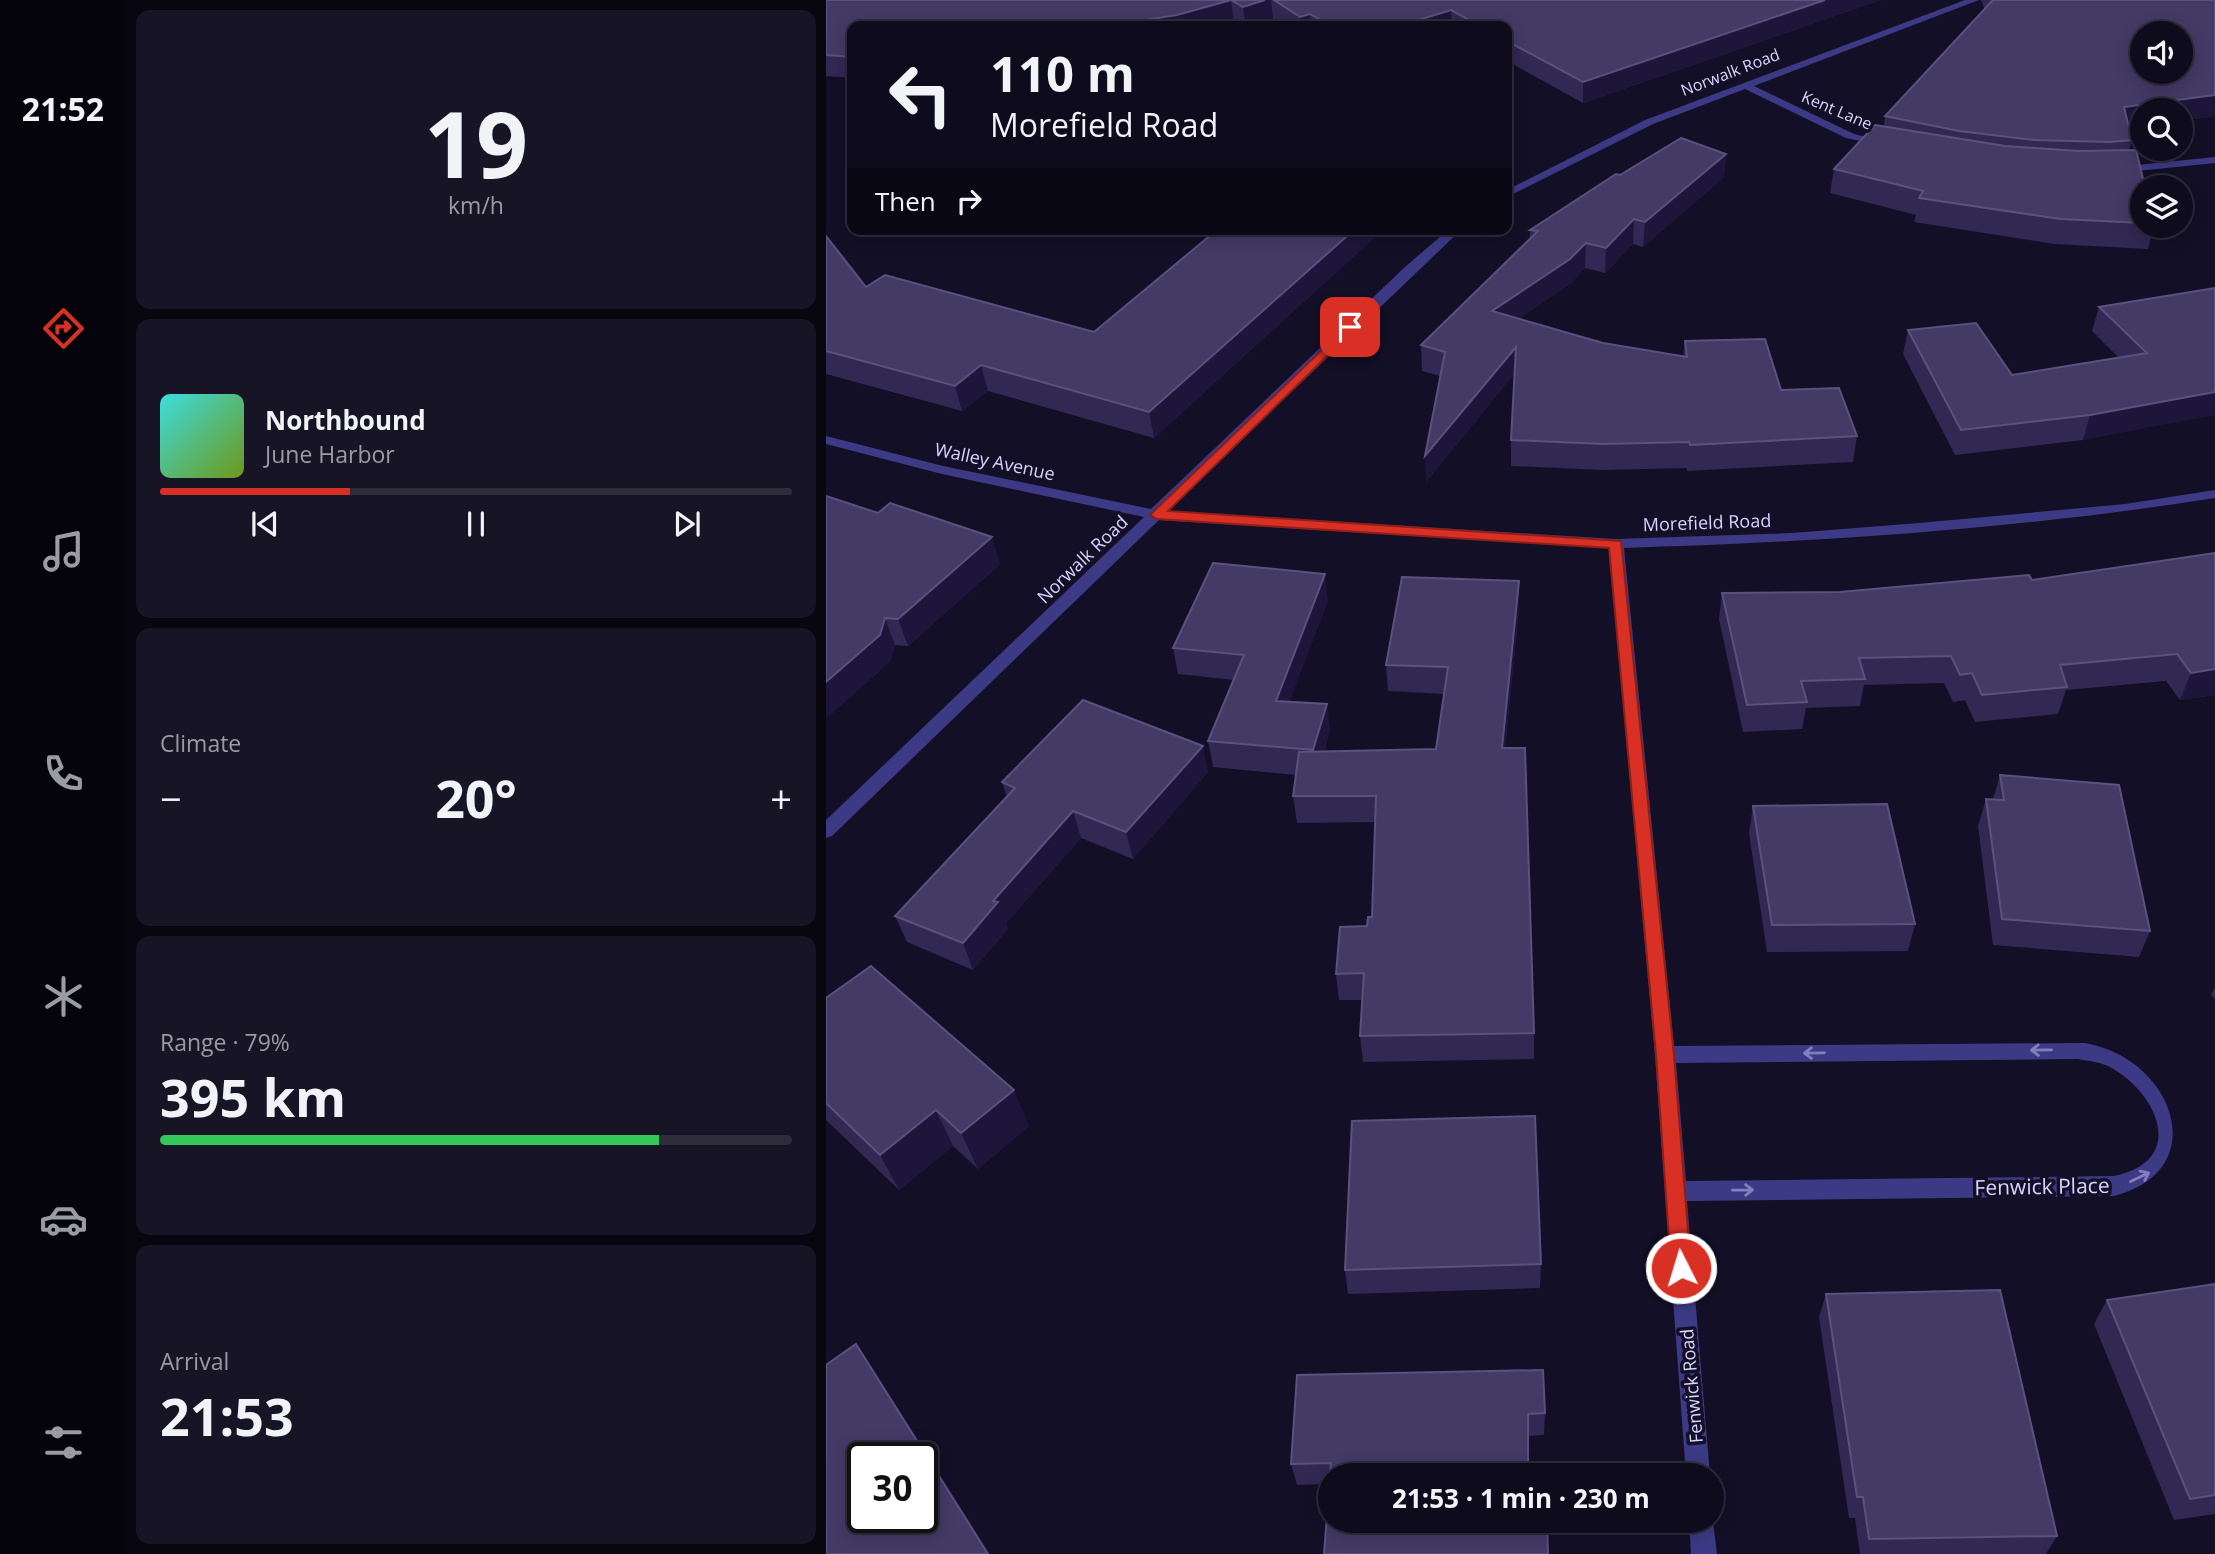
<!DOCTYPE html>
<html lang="en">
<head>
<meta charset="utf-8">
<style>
  :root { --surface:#0e0b1c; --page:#171425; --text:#f1f3f6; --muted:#9b9ba3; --line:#2e2b3b; --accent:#d93025 }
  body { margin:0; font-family:"Open Sans",sans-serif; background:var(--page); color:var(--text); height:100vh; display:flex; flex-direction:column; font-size:26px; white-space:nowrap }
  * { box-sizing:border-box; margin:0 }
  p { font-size:23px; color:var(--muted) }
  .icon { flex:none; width:38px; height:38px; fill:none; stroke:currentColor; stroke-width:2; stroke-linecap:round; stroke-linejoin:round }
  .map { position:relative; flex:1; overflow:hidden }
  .details { display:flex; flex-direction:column; gap:10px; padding:10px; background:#08060f; width:700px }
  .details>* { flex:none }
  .banner { position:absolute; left:21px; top:21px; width:665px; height:214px; border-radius:14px; box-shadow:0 4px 18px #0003,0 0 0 2px var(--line); background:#0e0b1c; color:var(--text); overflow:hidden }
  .buttons { position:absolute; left:1304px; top:21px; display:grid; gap:14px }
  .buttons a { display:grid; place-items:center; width:63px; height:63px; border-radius:50%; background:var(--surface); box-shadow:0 4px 18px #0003,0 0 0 2px var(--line); font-size:35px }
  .speed { position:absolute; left:21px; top:1442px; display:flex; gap:14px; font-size:35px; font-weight:700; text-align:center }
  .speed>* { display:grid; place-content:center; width:91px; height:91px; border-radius:50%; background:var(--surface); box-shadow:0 4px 18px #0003,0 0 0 2px var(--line); line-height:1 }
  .speed .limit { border:4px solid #111; border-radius:10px; background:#fff; color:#111 }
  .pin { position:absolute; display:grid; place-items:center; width:60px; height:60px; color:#fff; margin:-30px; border-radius:14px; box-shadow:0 4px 10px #0006 }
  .me { position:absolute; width:77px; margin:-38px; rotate:355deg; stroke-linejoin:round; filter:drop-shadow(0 0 5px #0008) }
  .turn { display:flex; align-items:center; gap:24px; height:147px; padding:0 28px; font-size:32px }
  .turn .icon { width:91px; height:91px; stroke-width:2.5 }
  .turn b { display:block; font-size:49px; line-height:60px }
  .then { display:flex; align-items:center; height:66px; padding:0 28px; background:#0003; gap:14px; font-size:26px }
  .big { font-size:52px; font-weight:700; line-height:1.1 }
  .details .card { flex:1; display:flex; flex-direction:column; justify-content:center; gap:10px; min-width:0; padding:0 24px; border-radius:14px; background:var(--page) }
  .details .dial { align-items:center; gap:0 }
  .dial b { font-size:91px; line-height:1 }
  .song { display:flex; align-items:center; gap:21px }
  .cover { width:84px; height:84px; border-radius:10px; background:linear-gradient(135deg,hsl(180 70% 55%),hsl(80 70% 35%)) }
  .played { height:7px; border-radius:4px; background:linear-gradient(90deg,var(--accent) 30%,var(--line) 30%) }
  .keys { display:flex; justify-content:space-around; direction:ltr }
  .heat { display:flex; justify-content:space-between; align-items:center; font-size:38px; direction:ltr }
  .charge { height:10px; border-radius:5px; background:linear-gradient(90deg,#34c759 79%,var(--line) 0) }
  .trip { position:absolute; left:492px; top:1463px; width:406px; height:70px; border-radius:35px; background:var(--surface); box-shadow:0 4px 18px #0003,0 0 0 2px var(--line); font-weight:700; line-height:70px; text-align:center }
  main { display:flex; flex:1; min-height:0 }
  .dock { display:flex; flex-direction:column; width:126px; justify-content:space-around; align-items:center; background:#06040b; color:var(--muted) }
  .dock .icon { width:49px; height:49px }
  .dock .on { color:var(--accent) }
  .dock b { font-size:32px; color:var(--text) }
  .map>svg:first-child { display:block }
</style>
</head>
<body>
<main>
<nav class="dock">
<b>21:52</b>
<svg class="icon on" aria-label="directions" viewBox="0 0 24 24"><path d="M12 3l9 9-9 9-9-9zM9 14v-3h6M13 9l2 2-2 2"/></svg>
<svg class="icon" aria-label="music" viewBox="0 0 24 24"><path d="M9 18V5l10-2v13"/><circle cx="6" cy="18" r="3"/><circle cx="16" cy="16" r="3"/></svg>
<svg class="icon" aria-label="phone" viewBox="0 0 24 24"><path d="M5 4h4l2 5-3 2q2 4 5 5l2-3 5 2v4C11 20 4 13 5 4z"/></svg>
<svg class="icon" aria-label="climate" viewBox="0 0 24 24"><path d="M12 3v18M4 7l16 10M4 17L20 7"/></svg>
<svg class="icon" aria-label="car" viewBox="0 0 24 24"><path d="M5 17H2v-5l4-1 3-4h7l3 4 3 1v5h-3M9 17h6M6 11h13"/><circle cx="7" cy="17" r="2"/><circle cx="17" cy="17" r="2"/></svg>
<svg class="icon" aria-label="filters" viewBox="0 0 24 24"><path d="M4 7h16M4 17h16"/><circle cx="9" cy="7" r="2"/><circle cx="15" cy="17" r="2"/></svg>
</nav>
<section class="details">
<div class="card dial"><b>19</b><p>km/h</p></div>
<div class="card">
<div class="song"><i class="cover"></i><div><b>Northbound</b><p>June Harbor</p></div></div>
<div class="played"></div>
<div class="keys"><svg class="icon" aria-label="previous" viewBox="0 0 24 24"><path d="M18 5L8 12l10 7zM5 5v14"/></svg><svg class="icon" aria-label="pause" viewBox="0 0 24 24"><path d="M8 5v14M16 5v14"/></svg><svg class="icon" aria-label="next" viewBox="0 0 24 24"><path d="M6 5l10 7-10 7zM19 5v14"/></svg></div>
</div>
<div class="card"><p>Climate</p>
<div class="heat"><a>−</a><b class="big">20°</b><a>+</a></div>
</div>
<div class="card"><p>Range · 79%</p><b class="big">395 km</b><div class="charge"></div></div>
<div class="card"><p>Arrival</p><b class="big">21:53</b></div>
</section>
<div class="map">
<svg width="1389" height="1554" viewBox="0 0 1389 1554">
  <rect width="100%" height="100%" fill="#130f26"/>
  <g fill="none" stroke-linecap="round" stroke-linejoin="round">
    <!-- minor -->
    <g fill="#3d3a85" fill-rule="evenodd">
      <path d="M1139 0H1153L928 86 1028 134 1063 143V147L1020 138 919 89 827 124 681 197V190L819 120Z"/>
      <path d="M1389 157V163L1292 173 1286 170 1292 167Z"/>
      <path d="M623 229H636L341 511 790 539 966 533 1093 523 1299 504 1389 490V498C1193 529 996 542 798 548L848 1046 1258 1043C1347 1057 1389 1170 1288 1196L861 1201 884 1475H860L829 1055 783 548 333 520 6 836 0 838V820L318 517 116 474 0 444V436L117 466 325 509 579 267ZM1252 1059C1263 1061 1274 1062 1284 1067 1333 1094 1361 1161 1288 1176L860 1181 850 1063Z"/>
      <path d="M886 1513 891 1554H865L863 1521H886Z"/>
    </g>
  </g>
  <!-- wall -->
  <g fill="#312854">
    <path d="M0 0H1055L757 103 681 61V26H459L447 19 423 26H418L408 21 387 26H26V78L0 76Z"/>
    <path d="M1155 0H1389V116L1354 121V110H1316V125L1303 127 1306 140 1303 150 1316 187V226H1328L1322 249 1228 244 1088 222 1090 215 1004 193 1008 169 1058 126 1059 116 1159 10Z"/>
    <path d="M900 154 898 177 817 247 807 244 779 273 759 268 744 284 692 319 777 343 857 356 859 341 955 390 1031 436 1027 462 861 471V468L776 470 685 466V440L688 374 600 482 614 376 596 371 595 345 704 239V230L794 175Z"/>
    <path d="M392 229H558L328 438 162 391 136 411 0 374V236L40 287 268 332Z"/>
    <path d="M1389 288 1257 440 1129 455 1077 354 1082 330 1186 375 1293 358 1266 331 1273 307Z"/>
    <path d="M0 496 174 564 82 646 69 645 64 662Z"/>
    <path d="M1389 553V695L1354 700 1340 681 1240 690 1232 714 1149 722 1139 700 1127 702 1118 683 1038 685 1034 706 980 708 976 729 917 732 893 619 896 593 1014 592 1206 580Z"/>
    <path d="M693 581V608L679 748 708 1033V1059L537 1062 534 1036 536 1000H513L510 974 546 917 549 822 471 823 467 796 470 775 387 767 382 741 408 680 352 674 347 648 502 600 463 702 504 730 498 752 610 749 618 694 562 691 560 665Z"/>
    <path d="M382 772 307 859 255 838 180 923 182 929 147 970 81 942 69 916 181 797 176 782Z"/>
    <path d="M1174 775 1324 931 1313 957 1167 945 1152 826 1160 799H1167Z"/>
    <path d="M927 806 1089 924 1082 951 941 952 923 833Z"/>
    <path d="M1389 987V999L1385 995Z"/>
    <path d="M0 998 203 1126 152 1169 127 1146 73 1190 0 1120Z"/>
    <path d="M715 1264 714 1288 522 1294 519 1270Z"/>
    <path d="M1389 1284V1514L1348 1520 1268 1324 1281 1300Z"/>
    <path d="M1000 1294 1231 1536 1220 1554H1034L1029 1518H1023L993 1317Z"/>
    <path d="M471 1375 719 1413 718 1435 702 1436 503 1484 471 1485 465 1464Z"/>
  </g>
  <!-- shaded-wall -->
  <g fill="#1d163a">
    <path d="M405 0 408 21 387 26H294V24Z"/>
    <path d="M439 0H445L447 19 420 26 417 7Z"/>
    <path d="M999 0H1055L757 103V82Z"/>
    <path d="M625 10 626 26H573Z"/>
    <path d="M484 14 485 26H475L474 17Z"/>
    <path d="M1389 95V116L1354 121V110H1316V125L1292 129 1298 107Z"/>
    <path d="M900 154 898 177 817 247 819 222Z"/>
    <path d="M808 219 807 244 779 273 780 248Z"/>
    <path d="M529 229H558L328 438 323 412Z"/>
    <path d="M760 243 759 268 744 284 666 336V311Z"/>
    <path d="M690 347V372L600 482 599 456Z"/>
    <path d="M155 365 162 391 136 411 129 386Z"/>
    <path d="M1389 392V415L1257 440 1264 415Z"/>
    <path d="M166 537 174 564 82 646 72 619Z"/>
    <path d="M499 574 502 600 454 727 450 701Z"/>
    <path d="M693 581V608L676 775V748Z"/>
    <path d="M59 618 69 645 64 662 0 719V682Z"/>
    <path d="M1389 669V695L1354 700 1365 673Z"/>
    <path d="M501 704 504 730 491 776 487 750Z"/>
    <path d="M377 746 382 772 307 859 300 832Z"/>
    <path d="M247 811 255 838 180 923 182 929 147 970 137 943 167 901Z"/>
    <path d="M188 1090 203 1126 152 1169 135 1133Z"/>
    <path d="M110 1110 127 1146 73 1190 54 1155Z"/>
    <path d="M30 1344 57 1384 164 1554H162Z"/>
  </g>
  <!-- building -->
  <g fill="#433a66" stroke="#5a527e" stroke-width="2" fill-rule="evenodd">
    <path d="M0 0H439L417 7 405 0 351 15 294 24 295 26H26V57L0 55Z"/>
    <path d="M448 0H999L757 82 681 41V26H654L625 10 573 26H505L484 14 474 17Z"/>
    <path d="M1167 0H1389V95L1298 107 1306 140 1283 142 1208 140 1133 131 1059 116ZM1316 33H1354V72H1316Z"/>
    <path d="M1049 125 1179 146 1252 151 1310 150 1319 187H1316V223L1234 219 1093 198 1097 191 1008 169Z"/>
    <path d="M855 138 900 154 819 222 808 219 780 248 760 243 744 259 666 311 777 343 861 357 859 341 939 339 955 390 1013 388 1031 436 864 445 863 442 777 444 685 440 690 347 599 456 619 352 595 345 712 231 704 230 790 174 794 175Z"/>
    <path d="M392 229H529L323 412 155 365 129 386 0 351V236L40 287 59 275 268 332Z"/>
    <path d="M1389 288V392L1264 415 1135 430 1082 330 1150 323 1186 375 1321 353 1273 307Z"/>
    <path d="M0 496 52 513 64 503 166 537 72 619 59 618 54 635 0 682Z"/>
    <path d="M1389 553V669L1365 673 1351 654 1234 665 1241 687 1156 695 1146 673 1134 675 1125 656 1033 658 1039 679 975 681 981 702 921 705 896 593 1014 592 1203 575 1206 580Z"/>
    <path d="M387 563 499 574 450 701 501 704 487 750 382 741 418 655 347 648Z"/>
    <path d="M576 577 693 581 676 748H699L708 1033 534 1036 538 973 510 974 514 927 541 926 542 917H546L550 796H467L473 752 610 749 622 667 560 665Z"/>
    <path d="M257 700 377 746 300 832 247 811 167 901 172 902 137 943 69 916 189 788 176 782Z"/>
    <path d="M1174 775 1293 785 1324 931 1176 919 1160 799 1178 800Z"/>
    <path d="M1061 804 1089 924 946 925 927 806Z"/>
    <path d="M45 966 188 1090 135 1133 110 1110 54 1155 0 1103V998Z"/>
    <path d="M709 1116 715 1264 519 1270 526 1121Z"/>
    <path d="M1389 1284V1495L1364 1499 1281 1300Z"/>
    <path d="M1174 1290 1231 1536 1043 1539 1037 1497H1031L1000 1294Z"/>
    <path d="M30 1344 162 1554H0V1365ZM37 1458H96V1517H37Z"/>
    <path d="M717 1370 719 1413 702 1414V1475H504V1521H721L722 1554H498L505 1463 465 1464 471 1375Z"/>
  </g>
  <!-- one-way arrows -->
  <defs><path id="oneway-shaft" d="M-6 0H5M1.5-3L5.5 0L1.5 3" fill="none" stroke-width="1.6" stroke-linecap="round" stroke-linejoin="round" transform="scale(1.75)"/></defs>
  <g stroke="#837fbc">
    <use href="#oneway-shaft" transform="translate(1215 1050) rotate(179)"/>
    <use href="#oneway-shaft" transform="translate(988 1053) rotate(179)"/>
    <use href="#oneway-shaft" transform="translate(1314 1177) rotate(-26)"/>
    <use href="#oneway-shaft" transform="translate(917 1190) rotate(-1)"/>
  </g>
  <!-- route -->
  <path fill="#d93025" stroke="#8d1f18" stroke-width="2" d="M524 323 529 324V329L342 511 795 541 848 1055 865 1268 862 1275 855 1278 848 1275 845 1268 830 1055 783 548 331 519 324 515Z"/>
  <g text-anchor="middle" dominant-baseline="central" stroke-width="7" stroke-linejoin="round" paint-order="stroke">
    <!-- far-street labels -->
    <g font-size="16" fill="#d9d4ff" stroke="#130f26">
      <text transform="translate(904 72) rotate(-21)">Norwalk Road</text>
      <text transform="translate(1011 110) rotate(23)">Kent Lane</text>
    </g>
    <!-- street labels -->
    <g font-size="18" fill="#d9d4ff" stroke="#130f26">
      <text transform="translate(169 461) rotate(12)">Walley Avenue</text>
      <text transform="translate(881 522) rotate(-2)">Morefield Road</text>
      <text transform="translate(256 559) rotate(-44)">Norwalk Road</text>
      <text transform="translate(865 1386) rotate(-95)">Fenwick Road</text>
    </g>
    <!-- near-street labels -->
    <g font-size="21" fill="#d9d4ff" stroke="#130f26">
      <text transform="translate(1216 1186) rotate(-1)">Fenwick Place</text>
    </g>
  </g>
</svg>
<div class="buttons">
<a><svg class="icon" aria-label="sound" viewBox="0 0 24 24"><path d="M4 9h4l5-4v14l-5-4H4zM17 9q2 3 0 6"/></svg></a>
<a><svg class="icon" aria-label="search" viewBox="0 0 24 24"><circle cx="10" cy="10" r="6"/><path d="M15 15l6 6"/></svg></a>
<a><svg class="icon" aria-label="layers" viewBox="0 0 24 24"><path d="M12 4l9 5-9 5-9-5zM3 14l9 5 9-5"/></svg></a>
</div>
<div class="speed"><div class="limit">30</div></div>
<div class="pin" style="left:524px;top:327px;background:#d93025"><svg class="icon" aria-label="arrive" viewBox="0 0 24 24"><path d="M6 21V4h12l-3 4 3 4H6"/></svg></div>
<svg class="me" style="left:855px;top:1268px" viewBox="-20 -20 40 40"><circle r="17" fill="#d93025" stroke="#fff" stroke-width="3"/><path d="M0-11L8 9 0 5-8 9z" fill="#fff"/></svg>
<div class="trip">21:53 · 1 min · 230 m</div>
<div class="banner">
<div class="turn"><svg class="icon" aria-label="left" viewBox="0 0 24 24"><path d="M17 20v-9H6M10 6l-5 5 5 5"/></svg><div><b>110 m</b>Morefield Road</div></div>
<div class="then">Then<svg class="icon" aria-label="right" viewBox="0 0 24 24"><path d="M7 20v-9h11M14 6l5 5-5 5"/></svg></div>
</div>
</div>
</main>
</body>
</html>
